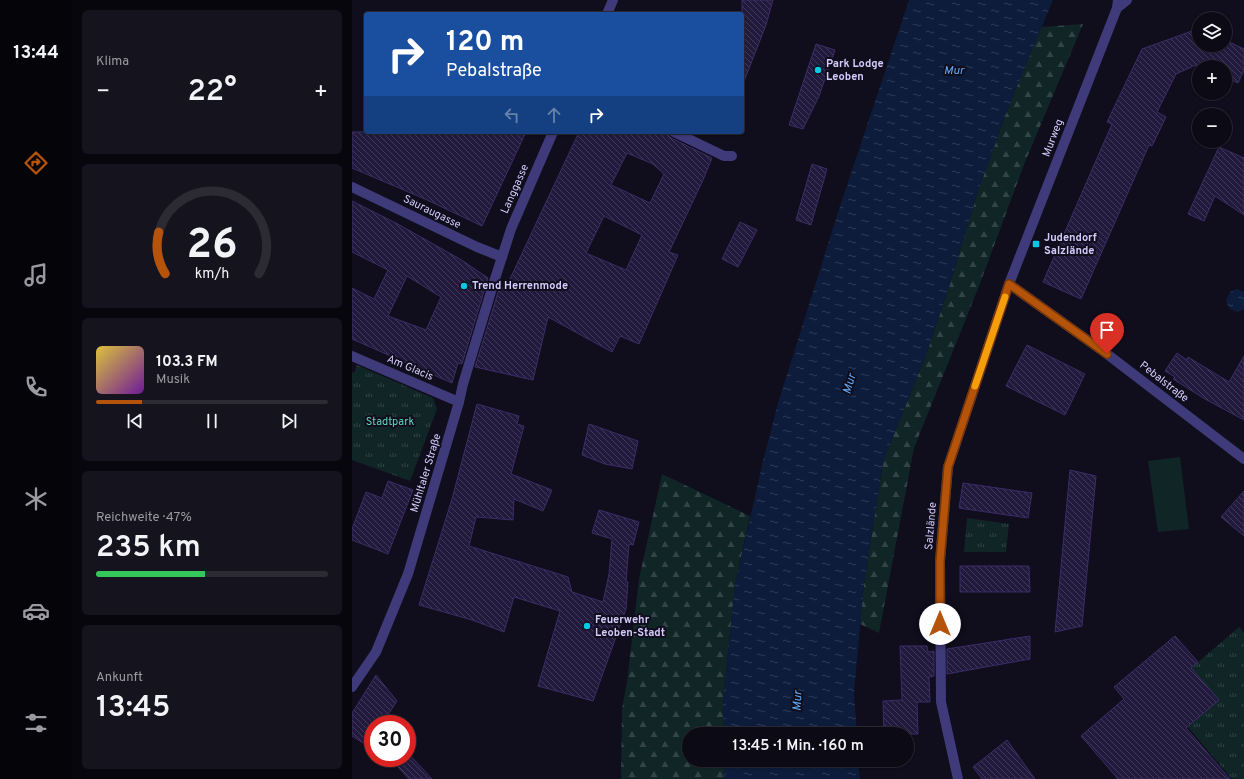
<!DOCTYPE html>
<html lang="de">
<head>
<meta charset="utf-8">
<style>
  :root { --surface:#0c0a15; --page:#15131e; --text:#f1f3f6; --muted:#9a9aa0; --line:#2c2b34; --accent:#b45309 }
  body { margin:0; font-family:Overpass,sans-serif; background:var(--page); color:var(--text); height:100vh; display:flex; flex-direction:column; font-size:15px; white-space:nowrap }
  * { box-sizing:border-box; margin:0 }
  p { font-size:13px; color:var(--muted) }
  .icon { flex:none; width:22px; height:22px; fill:none; stroke:currentColor; stroke-width:2; stroke-linecap:round; stroke-linejoin:round }
  .map { position:relative; flex:1; overflow:hidden }
  .panel { display:flex; flex-direction:column; gap:10px; padding:10px; background:#07060c; width:280px }
  .panel>* { flex:none }
  .banner { position:absolute; left:12px; top:12px; width:380px; height:122px; border-radius:4px; box-shadow:0 1px 3px #0004,0 0 0 1px var(--line); background:#1a4fa0; color:#fff; overflow:hidden }
  .buttons { position:absolute; left:840px; top:12px; display:grid; gap:8px }
  .buttons a { display:grid; place-items:center; width:40px; height:40px; border-radius:50%; background:var(--surface); box-shadow:0 1px 3px #0004,0 0 0 1px var(--line); font-size:20px }
  .speed { position:absolute; left:12px; top:715px; display:flex; gap:8px; font-size:20px; font-weight:700; text-align:center }
  .speed>* { display:grid; place-content:center; width:52px; height:52px; border-radius:50%; background:var(--surface); box-shadow:0 1px 3px #0004,0 0 0 1px var(--line); line-height:1 }
  .speed .limit { border:6px solid #d22; background:#fff; color:#111 }
  .pin { position:absolute; display:grid; place-items:center; width:34px; height:34px; color:#fff; margin:-41px -17px; border-radius:50% 50% 50% 0; rotate:-45deg; box-shadow:0 0 4px #0007 }
  .pin .icon { rotate:45deg }
  .me { position:absolute; width:44px; margin:-22px; rotate:0deg; stroke-linejoin:round; filter:drop-shadow(0 0 3px #0008) }
  .turn { display:flex; align-items:center; gap:14px; height:84px; padding:0 16px; font-size:18px }
  .turn .icon { width:52px; height:52px; stroke-width:2.5 }
  .turn b { display:block; font-size:28px; line-height:34px }
  .lanes { display:flex; align-items:center; height:38px; padding:0 16px; background:#0003; justify-content:center; gap:20px; direction:ltr }
  .lanes .off { opacity:.35 }
  .big { font-size:30px; font-weight:600; line-height:1.1 }
  .panel .widget { flex:1; display:flex; flex-direction:column; justify-content:center; gap:6px; min-width:0; padding:0 14px; border-radius:6px; background:var(--page) }
  .panel .dial { align-items:center; gap:0 }
  .dial svg { height:104px; overflow:visible; fill:none; stroke:var(--line); stroke-width:7; stroke-linecap:round; text-anchor:middle }
  .dial text { fill:var(--text); stroke:none }
  .song { display:flex; align-items:center; gap:12px }
  .cover { width:48px; height:48px; border-radius:6px; background:linear-gradient(135deg,hsl(50 70% 55%),hsl(280 70% 35%)) }
  .played { height:4px; border-radius:2px; background:linear-gradient(90deg,var(--accent) 20%,var(--line) 20%) }
  .keys { display:flex; justify-content:space-around; direction:ltr }
  .heat { display:flex; justify-content:space-between; align-items:center; font-size:22px; direction:ltr }
  .charge { height:6px; border-radius:3px; background:linear-gradient(90deg,#34c759 47%,var(--line) 0) }
  .trip { position:absolute; left:330px; top:727px; width:232px; height:40px; border-radius:20px; background:var(--surface); box-shadow:0 1px 3px #0004,0 0 0 1px var(--line); font-weight:600; line-height:40px; text-align:center }
  main { display:flex; flex:1; min-height:0 }
  .menu { display:flex; flex-direction:column; width:72px; justify-content:space-around; align-items:center; background:#050408; color:var(--muted) }
  .menu .icon { width:28px; height:28px }
  .menu .active { color:var(--accent) }
  .menu b { font-size:18px; color:var(--text) }
  .map>svg:first-child { display:block }
</style>
</head>
<body>
<main>
<nav class="menu">
<b>13:44</b>
<svg class="icon active" aria-label="directions" viewBox="0 0 24 24"><path d="M12 3l9 9-9 9-9-9zM9 14v-3h6M13 9l2 2-2 2"/></svg>
<svg class="icon" aria-label="music" viewBox="0 0 24 24"><path d="M9 18V5l10-2v13"/><circle cx="6" cy="18" r="3"/><circle cx="16" cy="16" r="3"/></svg>
<svg class="icon" aria-label="phone" viewBox="0 0 24 24"><path d="M5 4h4l2 5-3 2q2 4 5 5l2-3 5 2v4C11 20 4 13 5 4z"/></svg>
<svg class="icon" aria-label="climate" viewBox="0 0 24 24"><path d="M12 3v18M4 7l16 10M4 17L20 7"/></svg>
<svg class="icon" aria-label="car" viewBox="0 0 24 24"><path d="M5 17H2v-5l4-1 3-4h7l3 4 3 1v5h-3M9 17h6M6 11h13"/><circle cx="7" cy="17" r="2"/><circle cx="17" cy="17" r="2"/></svg>
<svg class="icon" aria-label="filters" viewBox="0 0 24 24"><path d="M4 7h16M4 17h16"/><circle cx="9" cy="7" r="2"/><circle cx="15" cy="17" r="2"/></svg>
</nav>
<section class="panel">
<div class="widget"><p>Klima</p>
<div class="heat"><a>−</a><b class="big">22°</b><a>+</a></div>
</div>
<div class="widget dial"><svg viewBox="0 0 100 80">
<path d="M14 69A42 42 0 1 1 86 69"/>
<path d="M14 69A42 42 0 0 1 9 37" stroke="#b45309"/>
<text x="50" y="56" font-size="32" font-weight="700">26</text>
<text x="50" y="72" font-size="11">km/h</text>
</svg></div>
<div class="widget">
<div class="song"><i class="cover"></i><div><b>103.3 FM</b><p>Musik</p></div></div>
<div class="played"></div>
<div class="keys"><svg class="icon" aria-label="previous" viewBox="0 0 24 24"><path d="M18 5L8 12l10 7zM5 5v14"/></svg><svg class="icon" aria-label="pause" viewBox="0 0 24 24"><path d="M8 5v14M16 5v14"/></svg><svg class="icon" aria-label="next" viewBox="0 0 24 24"><path d="M6 5l10 7-10 7zM19 5v14"/></svg></div>
</div>
<div class="widget"><p>Reichweite · 47%</p><b class="big">235 km</b><div class="charge"></div></div>
<div class="widget"><p>Ankunft</p><b class="big">13:45</b></div>
</section>
<div class="map">
<svg width="892" height="779" viewBox="0 0 892 779">
  <defs>
    <pattern id="forest-firs" width="22" height="20" patternUnits="userSpaceOnUse"><rect width="22" height="20" fill="#102626"/><path d="M5 1l3.5 6h-7zM16 11l3.5 6h-7z" fill="#324446"/></pattern>
    <pattern id="park-tufts" width="24" height="20" patternUnits="userSpaceOnUse"><rect width="24" height="20" fill="#102626"/><path d="M3 7l-1-3M5 7V3M7 7l1-3M15 17l-1-3M17 17v-4M19 17l1-3" fill="none" stroke="#324446"/></pattern>
    <pattern id="water-ripples" width="26" height="14" patternUnits="userSpaceOnUse"><rect width="26" height="14" fill="#0d1c3b"/><path d="M2 4q2-2 4 0t4 0M15 11q2-2 4 0t4 0" fill="none" stroke="#2f3c58"/></pattern>
    <pattern id="building-back-hatch" width="6" height="6" patternUnits="userSpaceOnUse"><rect width="6" height="6" fill="#221a3c"/><path d="M-1 5l2 2M0 0l6 6M5-1l2 2" fill="none" stroke="#413a59"/></pattern>
  </defs>
  <rect width="100%" height="100%" fill="#100d1c"/>
  <!-- grass -->
  <path fill="#102626" d="M828 457 837 529 806 532 796 461Z"/>
  <!-- forest -->
  <g fill="url(#forest-firs)">
    <path d="M731 24 673 162 627 286 562 448 527 633 508 624 512 584 531 462 574 355 598 284 626 191 655 111 689 27Z"/>
    <path d="M310 474 398 516 383 585 371 701 372 734H337V760H372V779H269L270 709 275 682 287 579Z"/>
  </g>
  <!-- park -->
  <g fill="url(#park-tufts)">
    <path d="M5 365 81 398 85 409 58 481 0 460V372L2 373Z"/>
    <path d="M615 518 657 524 654 552H612Z"/>
    <path d="M887 627 892 633V779H880L835 726 866 699 845 675 842 676 837 670Z"/>
  </g>
  <!-- water -->
  <g fill="url(#water-ripples)">
    <path d="M557 0H701L655 111 626 191 598 284 574 355 531 462 512 584 502 693 505 734H372L371 701 383 585 411 461 426 403 490 200Z"/>
    <path d="M885 289 892 292V309L885 312 877 308 874 300 878 292Z"/>
    <path d="M372 760H506L508 779H372Z"/>
  </g>
  <!-- building -->
  <g fill="url(#building-back-hatch)" stroke="#3b2d67" fill-rule="evenodd">
    <path d="M390 0H421L414 25 391 84H390Z"/>
    <path d="M840 31 847 32V45H873V40L892 49V70L886 83 873 77V67H847L844 65 824 74 805 112 814 117 800 146 797 145 729 299 691 282 760 124 755 122 790 49Z"/>
    <path d="M464 44 483 50 467 96 451 129 437 125Z"/>
    <path d="M0 132H174L130 226 73 199 0 168Z"/>
    <path d="M227 132H313L319 138 360 158 351 180 317 252 326 255 287 344 268 336 260 352 196 317 181 380 123 367 148 286 155 290 158 279ZM275 153 301 164 312 174 298 203 259 185ZM252 216 290 235 274 270 234 253Z"/>
    <path d="M867 147 892 158V215L863 196 852 221 836 214Z"/>
    <path d="M460 164 475 169 459 225 444 220Z"/>
    <path d="M0 201 44 223 108 259 136 278 110 364 106 363 100 383 0 339V288L22 299 36 270 0 252ZM55 276 89 297 74 330 36 316Z"/>
    <path d="M388 222 405 230 386 267 370 259Z"/>
    <path d="M675 345 733 374 713 415 654 386Z"/>
    <path d="M825 353 835 360 836 357 877 382 892 356V420L853 399 821 379 823 377 813 371Z"/>
    <path d="M125 404 167 416 165 424 172 426 159 474 200 490 191 511 162 499 161 520 124 517 117 546 216 577 220 592 251 602 257 574 260 539 240 533 247 510 287 522 281 545 277 544 274 582H276L274 609 241 701 186 686 208 611 162 597 152 632 120 620 67 605 100 499Z"/>
    <path d="M237 424 286 441 280 469 253 464 230 455Z"/>
    <path d="M718 470 744 476 730 626 703 632Z"/>
    <path d="M36 481 61 490 36 554 0 540V529L14 492 30 498Z"/>
    <path d="M611 483 680 493 676 518 607 508Z"/>
    <path d="M892 491V536L869 517Z"/>
    <path d="M608 566H677L678 592H608Z"/>
    <path d="M678 636V659L595 674V649Z"/>
    <path d="M823 636 846 662 839 668 867 700 834 728 878 779H766L729 736 772 699 762 687Z"/>
    <path d="M548 646H575L576 652 582 651V676L577 677 578 702H565L566 734H532L531 701 550 700Z"/>
    <path d="M24 675 45 701 30 724H21V738L16 746 0 736V713Z"/>
    <path d="M655 740 683 779H630L621 767Z"/>
    <path d="M57 754 80 779H57L45 766 55 758Z"/>
  </g>
  <g fill="none" stroke-linecap="round" stroke-linejoin="round">
    <!-- street -->
    <g stroke="#3f3a79" stroke-width="10">
      <path d="M765 8 775 0"/>
      <path d="M255 14 261 0"/>
      <path d="M322 132 372 156H380"/>
      <path d="M0 187 125 247 150 257"/>
      <path d="M657 284 755 354 892 459"/>
      <path d="M0 356 107 402"/>
      <path d="M0 687 24 652 56 574 107 402 111 384 141 285 159 229 201 132"/>
      <path d="M606 779 589 702 588 561 596 467 657 284 765 8 766 0"/>
    </g>
  </g>
  <g fill="none" stroke-linecap="round" stroke-linejoin="round">
    <defs>
      <path id="route" d="M588 624V561L596 467 657 284 755 354"/>
    </defs>
    <!-- route casing -->
    <use href="#route" stroke="#753606" stroke-width="10"/>
    <!-- route -->
    <use href="#route" stroke="#b45309" stroke-width="7"/>
    <!-- slow -->
    <path stroke="#f59e0b" stroke-width="7" d="M623 386 653 297"/>
  </g>
  <!-- markers -->
  <g fill="#0ec6e5" stroke="#100d1c" stroke-width="1.5">
    <circle cx="466" cy="70" r="4"/>
    <rect x="680" y="240" width="8" height="8" rx="2"/>
    <circle cx="112" cy="286" r="4"/>
    <circle cx="235" cy="626" r="4"/>
  </g>
  <g text-anchor="middle" dominant-baseline="central" stroke-width="4" stroke-linejoin="round" paint-order="stroke">
    <!-- poi labels -->
    <g font-size="11" font-weight="bold" fill="#d3cbfc" stroke="#100d1c" text-anchor="start">
      <text x="474" y="64">Park Lodge<tspan x="474" dy="13">Leoben</tspan></text>
      <text x="692" y="238">Judendorf<tspan x="692" dy="13">Salzlände</tspan></text>
      <text x="120" y="286">Trend Herrenmode</text>
      <text x="243" y="620">Feuerwehr<tspan x="243" dy="13">Leoben-Stadt</tspan></text>
    </g>
    <!-- street labels -->
    <g font-size="11" fill="#d3cbfc" stroke="#100d1c">
      <text transform="translate(701 138) rotate(-69)">Murweg</text>
      <text transform="translate(163 189) rotate(-66)">Langgasse</text>
      <text transform="translate(80 212) rotate(26)">Sauraugasse</text>
      <text transform="translate(58 368) rotate(23)">Am Glacis</text>
      <text transform="translate(812 382) rotate(38)">Pebalstraße</text>
      <text transform="translate(74 473) rotate(-73)">Mühltaler Straße</text>
      <text transform="translate(579 526) rotate(-85)">Salzlände</text>
    </g>
    <!-- park labels -->
    <g font-size="11" fill="#5dd6bd" stroke="#100d1c">
      <text x="38" y="422">Stadtpark</text>
    </g>
    <!-- water labels -->
    <g font-size="12" font-style="italic" fill="#60aaf5" stroke="#100d1c">
      <text x="602" y="71">Mur</text>
      <text transform="translate(498 384) rotate(-74)">Mur</text>
      <text transform="translate(446 701) rotate(-87)">Mur</text>
    </g>
  </g>
</svg>
<div class="buttons">
<a><svg class="icon" aria-label="layers" viewBox="0 0 24 24"><path d="M12 4l9 5-9 5-9-5zM3 14l9 5 9-5"/></svg></a>
<a>+</a>
<a>−</a>
</div>
<div class="speed"><div class="limit">30</div></div>
<div class="pin" style="left:755px;top:354px;background:#d93025"><svg class="icon" aria-label="arrive" viewBox="0 0 24 24"><path d="M6 21V4h12l-3 4 3 4H6"/></svg></div>
<svg class="me" style="left:588px;top:624px" viewBox="-20 -20 40 40"><circle r="19" fill="#fff"/><path d="M0-13L10 11 0 6-10 11z" fill="#b45309"/></svg>
<div class="trip">13:45 · 1 Min. · 160 m</div>
<div class="banner">
<div class="turn"><svg class="icon" aria-label="right" viewBox="0 0 24 24"><path d="M7 20v-9h11M14 6l5 5-5 5"/></svg><div><b>120 m</b>Pebalstraße</div></div>
<div class="lanes"><svg class="icon off" aria-label="left" viewBox="0 0 24 24"><path d="M17 20v-9H6M10 6l-5 5 5 5"/></svg><svg class="icon off" aria-label="ahead" viewBox="0 0 24 24"><path d="M12 20V5M6 11l6-6 6 6"/></svg><svg class="icon" aria-label="right" viewBox="0 0 24 24"><path d="M7 20v-9h11M14 6l5 5-5 5"/></svg></div>
</div>
</div>
</main>
</body>
</html>
